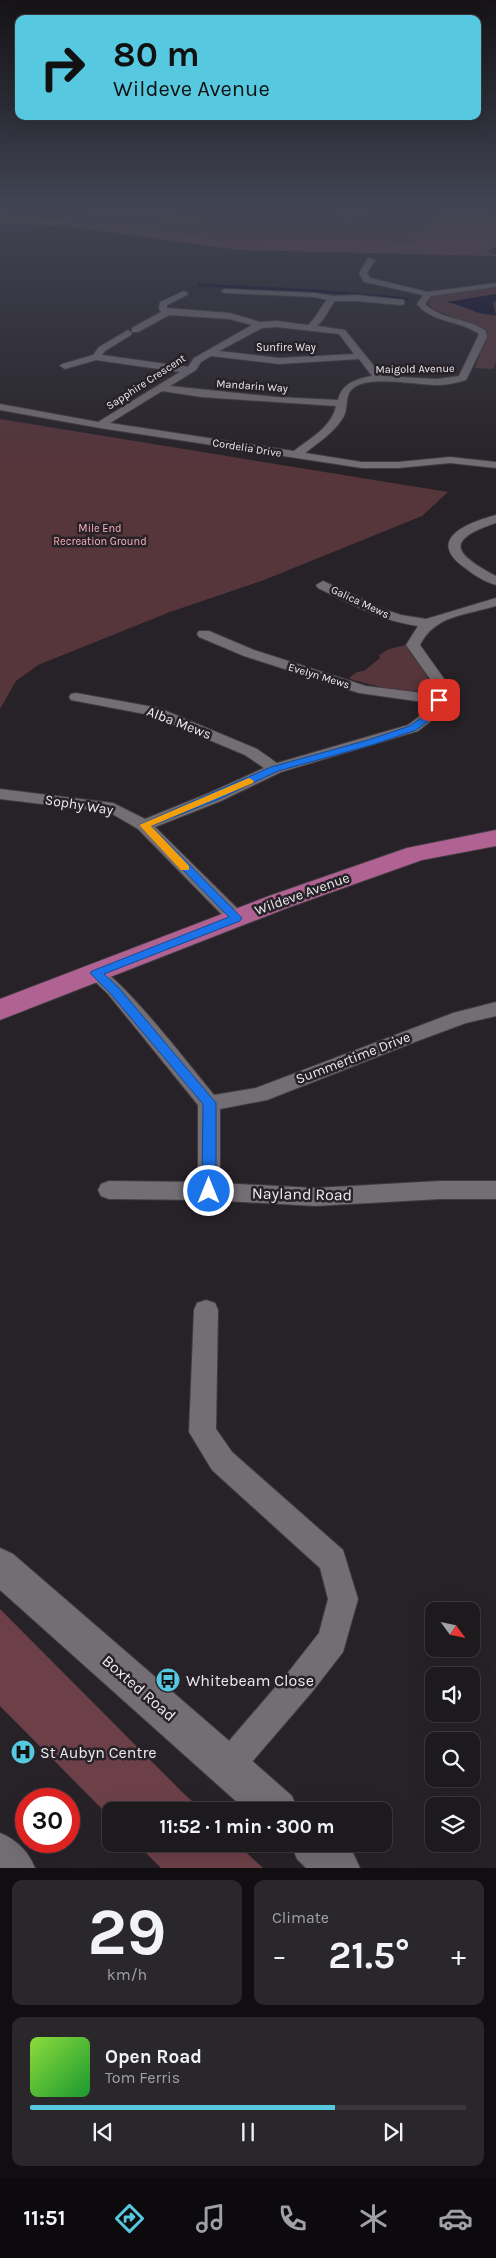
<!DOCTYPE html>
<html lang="en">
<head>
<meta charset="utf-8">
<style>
  :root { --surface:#1d1a1e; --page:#2a272b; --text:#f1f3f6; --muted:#a0a1a4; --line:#3b383c; --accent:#56c9e0 }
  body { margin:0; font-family:Karla,sans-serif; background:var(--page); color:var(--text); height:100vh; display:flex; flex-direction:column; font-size:19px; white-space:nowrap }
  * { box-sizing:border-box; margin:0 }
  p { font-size:16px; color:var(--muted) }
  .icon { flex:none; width:28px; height:28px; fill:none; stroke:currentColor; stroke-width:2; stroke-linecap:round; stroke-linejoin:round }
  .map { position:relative; height:1868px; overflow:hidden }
  .sheet { display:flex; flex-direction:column; gap:12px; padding:12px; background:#100e10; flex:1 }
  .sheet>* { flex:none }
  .banner { position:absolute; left:15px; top:15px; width:466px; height:105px; border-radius:10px; box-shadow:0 5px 20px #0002,0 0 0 1px var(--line); background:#56c9e0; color:#111; overflow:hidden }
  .needle { width:32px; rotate:123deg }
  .buttons { position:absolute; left:425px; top:1602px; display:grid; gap:10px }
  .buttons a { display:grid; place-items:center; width:55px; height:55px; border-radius:10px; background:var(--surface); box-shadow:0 5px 20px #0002,0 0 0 1px var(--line); font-size:25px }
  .speed { position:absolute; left:15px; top:1788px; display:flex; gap:10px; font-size:25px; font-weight:700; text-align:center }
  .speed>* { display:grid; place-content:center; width:65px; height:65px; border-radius:50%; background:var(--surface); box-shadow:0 5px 20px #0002,0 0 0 1px var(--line); line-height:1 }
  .speed .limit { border:8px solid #d22; background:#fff; color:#111 }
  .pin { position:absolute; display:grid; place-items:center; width:42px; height:42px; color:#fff; margin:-21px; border-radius:10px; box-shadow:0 2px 8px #0006 }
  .me { position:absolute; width:55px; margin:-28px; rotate:0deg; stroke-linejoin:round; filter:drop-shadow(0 0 4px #0008) }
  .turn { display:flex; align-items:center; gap:18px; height:105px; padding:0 15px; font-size:22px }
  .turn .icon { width:65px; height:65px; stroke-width:2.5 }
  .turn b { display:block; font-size:35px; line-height:42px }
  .big { font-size:38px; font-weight:700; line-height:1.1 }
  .sheet .widget { flex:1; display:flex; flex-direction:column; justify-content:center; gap:8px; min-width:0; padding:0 18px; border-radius:10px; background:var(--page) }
  .sheet .dial { align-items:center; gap:0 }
  .dial b { font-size:65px; line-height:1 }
  .song { display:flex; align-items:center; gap:15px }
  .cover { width:60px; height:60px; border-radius:8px; background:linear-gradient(135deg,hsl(90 70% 55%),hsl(130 70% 35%)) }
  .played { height:5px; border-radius:2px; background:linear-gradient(90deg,var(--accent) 70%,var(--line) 70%) }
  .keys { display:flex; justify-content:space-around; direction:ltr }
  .heat { display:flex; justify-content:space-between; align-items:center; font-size:28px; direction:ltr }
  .sheet .tiles { flex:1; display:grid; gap:12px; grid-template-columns:1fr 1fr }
  .widget:last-child { grid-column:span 2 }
  .trip { position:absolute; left:102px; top:1802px; width:290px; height:50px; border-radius:10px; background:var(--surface); box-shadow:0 5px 20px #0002,0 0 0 1px var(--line); font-weight:700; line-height:50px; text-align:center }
  .tab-bar { display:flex; height:80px; justify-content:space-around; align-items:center; background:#0c0a0c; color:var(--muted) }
  .tab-bar .icon { width:35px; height:35px }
  .tab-bar .selected { color:var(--accent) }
  .tab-bar b { font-size:22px; color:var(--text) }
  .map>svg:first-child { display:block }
</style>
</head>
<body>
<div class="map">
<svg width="496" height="1868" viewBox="0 0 496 1868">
  <rect width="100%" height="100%" fill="#272228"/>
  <!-- green -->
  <g fill="#56353b">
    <path d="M0 205H486L496 214V246L486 252 245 247 0 218Z"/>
    <path d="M496 287V363L493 369 475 368 488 331 433 309 428 303 433 295Z"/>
    <path d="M0 419 448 492 422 516 264 580 170 612 38 665 16 681 0 709Z"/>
    <path d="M406 645C412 659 428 671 430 685L428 689C407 695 371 685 350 679V677L357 672 364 671 380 658 379 655 389 649Z"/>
  </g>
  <!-- forest -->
  <g fill="#6d4048">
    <path d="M53 205H88L206 219 199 223H189L113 215Z"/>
    <path d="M326 205H363L359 207 365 216 347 221 338 212Z"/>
    <path d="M450 205H486L496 214V246L486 252 496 254V256L239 250 71 227 0 223V215L134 227 228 241 324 239 418 242 404 237 425 232 441 217 440 212 436 209Z"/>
    <path d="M0 1609 182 1792 203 1811H111V1818L0 1706Z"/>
    <path d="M137 1844H237L263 1868H161Z"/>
  </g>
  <!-- water -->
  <path fill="#090727" d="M496 294V301L493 303 496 315C478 316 464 305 446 302Z"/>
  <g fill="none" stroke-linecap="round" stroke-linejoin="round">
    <!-- stream -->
    <path stroke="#090727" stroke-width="3" d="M199 285 318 291 407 299"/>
    <defs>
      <g id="minor">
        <path d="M368 258 375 260 367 273 370 278 428 292 496 283V287L431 296 425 304C441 320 468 318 486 331L487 337 466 380C456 383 447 385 436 385 415 385 365 374 351 390 345 397 348 408 344 416 335 432 319 442 305 453L362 462H398L450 457 496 462V468L450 463 398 468H362L100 428 0 410V404L98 422 180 372 96 360 65 369 60 366 62 364 93 355 99 347 128 330 132 333 131 335 105 351 102 355 188 367 194 358 252 325 229 319 169 315 138 332H132V328L161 312 159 309 160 302 184 291 188 293 187 295 167 305V308L230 313 260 322 277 321 308 325C317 317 319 309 327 300L315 297 225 293 221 291 225 289 315 293 333 296 356 295 404 300V304L401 305 356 301H335C328 310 326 318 317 326L345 330 382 376 437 379 459 376 479 334C460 320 432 323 417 304L423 295 364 282 359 273ZM277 327 339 334 354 354 279 358 219 351 262 328ZM211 356 279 364 359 359 372 376C356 379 342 383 338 400L276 397 170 386 196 370 201 362ZM162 391 202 397 336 406C332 427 309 439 294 451L110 423Z"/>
        <path d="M496 515V523C444 540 454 554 496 576V585C485 582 474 575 465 568 425 539 467 523 496 515Z"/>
        <path d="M323 581 383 609 401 615 426 619 496 598V606C466 615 435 615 420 645L447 683 444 711 418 731 281 772 221 801 155 827 243 914 245 918 243 922 236 924 229 922 138 829 109 812 0 799V789L113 803 145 819 209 793 264 768 245 755 150 715 71 700 69 697 71 694 76 693 159 708 257 749 277 763 408 725 429 709 430 703 359 693 244 656 199 637 197 634 199 631H209L254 650 366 686 431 694 433 683 406 645 418 626C381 621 351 604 318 588L316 585Z"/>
        <path d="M96 967C119 973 194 1071 214 1095L256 1088 453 1013 496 1002V1016L466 1023 420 1040 267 1100 220 1109V1183L315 1188 440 1181H496V1199H440L315 1206 209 1200 109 1199 101 1196 98 1190 101 1184 109 1181 198 1182V1105L108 994 86 973 89 969Z"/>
        <path d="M206 1300 215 1303 218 1310 216 1429 232 1452 343 1550 358 1599 343 1652 312 1692 239 1777 228 1782 217 1777 212 1766 217 1755 290 1670 319 1633 328 1599 320 1568 212 1470 189 1432 194 1310 197 1303Z"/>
        <path d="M0 1833C17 1840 28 1851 35 1868H0Z"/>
      </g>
      <g id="tertiary">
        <path d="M0 1548 13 1554 242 1752 292 1796 298 1811H247L0 1590Z"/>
        <path d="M291 1844H343L353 1853 360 1868H306L297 1859Z"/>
      </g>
      <path id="primary" d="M496 830V846L422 860 287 908 0 1020V999L269 896 407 848Z"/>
    </defs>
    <!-- minor casing -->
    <use href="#minor" stroke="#413c41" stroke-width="2"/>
    <!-- tertiary casing -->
    <use href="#tertiary" stroke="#413c41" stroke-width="2"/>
    <!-- primary casing -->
    <use href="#primary" stroke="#413c41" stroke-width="2"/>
    <!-- minor -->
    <use href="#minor" fill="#736d74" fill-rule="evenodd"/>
    <!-- tertiary -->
    <use href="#tertiary" fill="#736d74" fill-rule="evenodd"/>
    <!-- primary -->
    <use href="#primary" fill="#b06292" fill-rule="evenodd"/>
  </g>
  <!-- sky -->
  <linearGradient id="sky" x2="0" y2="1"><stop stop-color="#151316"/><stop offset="0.44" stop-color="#414453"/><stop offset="1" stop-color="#414453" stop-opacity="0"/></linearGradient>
  <rect width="496" height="467" fill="url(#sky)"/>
  <!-- route -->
  <path fill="#1a73e8" stroke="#114b97" d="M439 697 443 700 439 713 416 730 375 744 278 771 219 799 151 826 242 918 240 921 104 974 119 988 216 1103V1191L214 1195H204L202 1191 203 1104 110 993 90 973 92 971 229 917 139 825 271 767 368 740 410 726 432 710 434 700Z"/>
  <!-- slow -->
  <path fill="#f59e0b" d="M249 778 254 781 253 783 151 826 189 866V870H181L139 825Z"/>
  <!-- icons -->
  <defs>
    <symbol id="bus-disc" viewBox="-11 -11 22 22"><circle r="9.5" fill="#56c9e0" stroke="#272228"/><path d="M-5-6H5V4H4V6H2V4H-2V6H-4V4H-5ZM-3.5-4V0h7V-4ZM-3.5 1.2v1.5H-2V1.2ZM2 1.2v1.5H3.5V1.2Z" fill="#111"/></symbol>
    <symbol id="hospital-disc" viewBox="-11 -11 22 22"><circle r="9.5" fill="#56c9e0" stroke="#272228"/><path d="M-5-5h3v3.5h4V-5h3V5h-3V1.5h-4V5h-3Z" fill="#111"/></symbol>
  </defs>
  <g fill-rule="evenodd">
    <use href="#bus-disc" x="154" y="1666" width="28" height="28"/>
    <use href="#hospital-disc" x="9" y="1738" width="28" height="28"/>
  </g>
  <g text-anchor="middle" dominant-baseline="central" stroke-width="5" stroke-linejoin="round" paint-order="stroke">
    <!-- far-street labels -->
    <g font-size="11" fill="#eeeaee" stroke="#272228">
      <text x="286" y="347">Sunfire Way</text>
      <text transform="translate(415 369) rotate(-1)">Maigold Avenue</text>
      <text transform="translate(146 382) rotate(-33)">Sapphire Crescent</text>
      <text transform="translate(252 386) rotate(4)">Mandarin Way</text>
      <text transform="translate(247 448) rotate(9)">Cordelia Drive</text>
      <text transform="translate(360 602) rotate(25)">Galica Mews</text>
      <text transform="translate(319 676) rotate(17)">Evelyn Mews</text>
    </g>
    <!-- far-park labels -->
    <g font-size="11" fill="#feafbc" stroke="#272228">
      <text x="100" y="528">Mile End<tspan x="100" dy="13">Recreation Ground</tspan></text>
    </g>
    <!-- street labels -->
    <g font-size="14" fill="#eeeaee" stroke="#272228">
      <text transform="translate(179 723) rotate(21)">Alba Mews</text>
      <text transform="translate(79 805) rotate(9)">Sophy Way</text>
      <text transform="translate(302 894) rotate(-20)">Wildeve Avenue</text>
      <text transform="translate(353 1058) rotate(-21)">Summertime Drive</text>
    </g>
    <!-- near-street labels -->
    <g font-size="16" fill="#eeeaee" stroke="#272228">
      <text transform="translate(302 1194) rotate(1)">Nayland Road</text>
      <text transform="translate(139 1688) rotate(41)">Boxted Road</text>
    </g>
    <!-- near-poi labels -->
    <g font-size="16" fill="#eeeaee" stroke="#272228" text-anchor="start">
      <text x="186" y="1680">Whitebeam Close</text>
      <text x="40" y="1752">St Aubyn Centre</text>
    </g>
  </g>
</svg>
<div class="buttons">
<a><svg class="needle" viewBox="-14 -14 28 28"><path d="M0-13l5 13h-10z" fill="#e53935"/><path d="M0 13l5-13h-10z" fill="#a0a1a4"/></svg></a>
<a><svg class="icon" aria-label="sound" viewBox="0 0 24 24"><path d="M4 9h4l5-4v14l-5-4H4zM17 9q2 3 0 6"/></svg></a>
<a><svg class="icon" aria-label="search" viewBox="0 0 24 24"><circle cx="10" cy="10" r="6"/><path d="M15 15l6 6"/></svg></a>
<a><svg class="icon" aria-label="layers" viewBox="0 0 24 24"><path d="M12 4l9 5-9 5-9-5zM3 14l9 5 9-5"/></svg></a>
</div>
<div class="speed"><div class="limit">30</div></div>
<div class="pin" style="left:439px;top:700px;background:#d93025"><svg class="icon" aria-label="arrive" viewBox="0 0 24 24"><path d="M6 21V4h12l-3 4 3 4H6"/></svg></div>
<svg class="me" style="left:209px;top:1191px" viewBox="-20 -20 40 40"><circle r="17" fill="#1a73e8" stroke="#fff" stroke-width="3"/><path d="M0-11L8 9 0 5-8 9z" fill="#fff"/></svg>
<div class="trip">11:52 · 1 min · 300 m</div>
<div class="banner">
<div class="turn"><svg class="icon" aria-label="right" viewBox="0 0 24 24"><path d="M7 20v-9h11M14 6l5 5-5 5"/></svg><div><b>80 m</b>Wildeve Avenue</div></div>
</div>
</div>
<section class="sheet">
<div class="tiles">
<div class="widget dial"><b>29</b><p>km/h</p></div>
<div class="widget"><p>Climate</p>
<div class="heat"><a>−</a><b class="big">21.5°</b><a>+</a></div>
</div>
<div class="widget">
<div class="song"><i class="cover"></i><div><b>Open Road</b><p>Tom Ferris</p></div></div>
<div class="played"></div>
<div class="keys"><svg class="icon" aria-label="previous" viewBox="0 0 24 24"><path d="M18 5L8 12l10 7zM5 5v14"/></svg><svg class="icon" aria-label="pause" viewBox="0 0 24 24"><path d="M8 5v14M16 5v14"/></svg><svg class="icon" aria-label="next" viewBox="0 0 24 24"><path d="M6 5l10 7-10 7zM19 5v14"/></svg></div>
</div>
</div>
</section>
<nav class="tab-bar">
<b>11:51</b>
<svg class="icon selected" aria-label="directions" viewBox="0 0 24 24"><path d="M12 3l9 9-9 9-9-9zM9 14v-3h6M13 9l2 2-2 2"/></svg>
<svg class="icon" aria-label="music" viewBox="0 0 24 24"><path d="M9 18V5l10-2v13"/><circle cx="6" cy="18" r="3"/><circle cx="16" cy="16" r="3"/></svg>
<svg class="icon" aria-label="phone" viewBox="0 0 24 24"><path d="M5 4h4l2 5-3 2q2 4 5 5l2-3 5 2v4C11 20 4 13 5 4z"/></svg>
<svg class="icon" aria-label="climate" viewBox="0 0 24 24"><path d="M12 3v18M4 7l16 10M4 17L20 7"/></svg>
<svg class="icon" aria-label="car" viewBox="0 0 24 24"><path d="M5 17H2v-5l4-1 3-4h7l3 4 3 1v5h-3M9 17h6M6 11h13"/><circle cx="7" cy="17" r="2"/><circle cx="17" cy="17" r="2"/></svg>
</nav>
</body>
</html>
